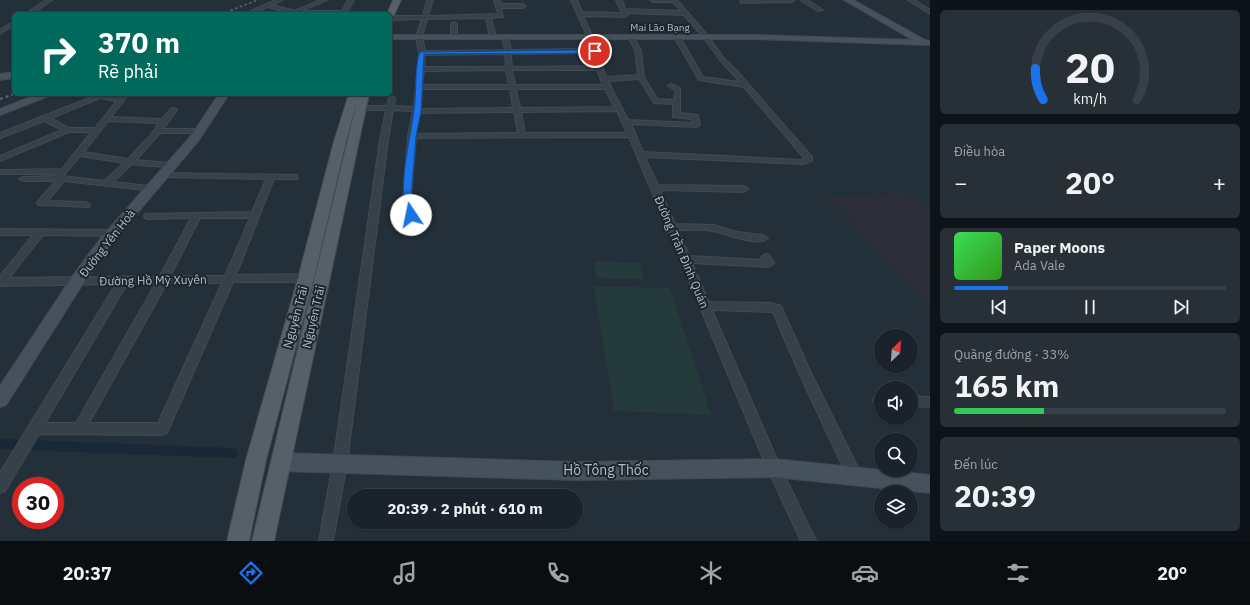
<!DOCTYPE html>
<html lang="vi">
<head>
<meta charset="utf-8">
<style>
  :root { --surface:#1a232b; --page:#272f37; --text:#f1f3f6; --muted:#9fa4a9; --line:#384047; --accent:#1a73e8 }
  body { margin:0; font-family:"IBM Plex Sans",sans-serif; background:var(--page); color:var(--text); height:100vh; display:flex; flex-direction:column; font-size:15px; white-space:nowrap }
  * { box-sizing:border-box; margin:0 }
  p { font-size:13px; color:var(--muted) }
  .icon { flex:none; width:22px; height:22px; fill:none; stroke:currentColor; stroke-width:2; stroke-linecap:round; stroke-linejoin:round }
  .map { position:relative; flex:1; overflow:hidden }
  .side { display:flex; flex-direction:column; gap:10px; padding:10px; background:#0e1318; width:320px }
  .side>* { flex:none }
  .top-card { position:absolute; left:12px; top:12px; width:380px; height:84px; border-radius:6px; box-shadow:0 1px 3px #0004,0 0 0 1px var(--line); background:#00695c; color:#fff; overflow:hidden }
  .needle { width:26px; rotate:25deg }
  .controls { position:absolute; left:874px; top:329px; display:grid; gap:8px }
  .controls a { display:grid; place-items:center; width:44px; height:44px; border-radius:50%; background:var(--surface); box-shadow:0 1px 3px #0004,0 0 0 1px var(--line); font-size:20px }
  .speed { position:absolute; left:12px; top:477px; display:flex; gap:8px; font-size:20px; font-weight:700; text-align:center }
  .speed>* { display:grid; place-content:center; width:52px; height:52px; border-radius:50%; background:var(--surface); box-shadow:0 1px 3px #0004,0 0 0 1px var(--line); line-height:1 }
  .speed .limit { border:6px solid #d22; background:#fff; color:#111 }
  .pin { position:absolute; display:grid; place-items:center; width:34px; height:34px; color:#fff; margin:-17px; border:2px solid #fff; border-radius:50%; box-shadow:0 1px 4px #0007 }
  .me { position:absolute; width:44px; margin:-22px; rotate:349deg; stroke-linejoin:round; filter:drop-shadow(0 0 3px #0008) }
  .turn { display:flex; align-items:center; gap:14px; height:84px; padding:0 20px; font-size:18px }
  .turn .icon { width:52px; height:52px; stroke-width:2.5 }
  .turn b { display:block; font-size:28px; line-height:34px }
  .big { font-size:30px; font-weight:700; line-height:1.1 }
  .side .card { flex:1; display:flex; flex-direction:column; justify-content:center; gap:6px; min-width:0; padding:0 14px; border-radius:6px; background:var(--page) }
  .side .dial { align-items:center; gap:0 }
  .dial svg { height:104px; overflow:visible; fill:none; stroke:var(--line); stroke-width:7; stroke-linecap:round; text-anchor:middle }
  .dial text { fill:var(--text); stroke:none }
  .song { display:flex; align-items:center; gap:12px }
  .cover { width:48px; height:48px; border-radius:6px; background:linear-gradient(135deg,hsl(130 70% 55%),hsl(110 70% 35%)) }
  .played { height:4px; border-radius:2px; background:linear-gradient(90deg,var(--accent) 20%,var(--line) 20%) }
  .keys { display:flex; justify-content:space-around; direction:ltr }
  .heat { display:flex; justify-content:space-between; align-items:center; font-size:22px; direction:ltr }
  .charge { height:6px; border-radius:3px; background:linear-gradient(90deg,#34c759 33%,var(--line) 0) }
  .trip { position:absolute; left:347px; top:489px; width:236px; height:40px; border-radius:20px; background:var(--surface); box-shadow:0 1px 3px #0004,0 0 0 1px var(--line); font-weight:700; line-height:40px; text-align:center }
  .tab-bar { display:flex; height:64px; justify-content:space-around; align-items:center; background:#0a0e11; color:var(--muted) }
  .tab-bar .icon { width:28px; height:28px }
  .tab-bar .selected { color:var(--accent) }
  .tab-bar b { font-size:18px; color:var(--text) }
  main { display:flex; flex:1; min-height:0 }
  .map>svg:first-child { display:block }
</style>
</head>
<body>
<main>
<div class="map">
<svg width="930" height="541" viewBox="0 0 930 541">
  <rect width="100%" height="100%" fill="#232f39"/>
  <!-- medical -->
  <path fill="#2e2e3b" d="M907 193 930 213V309L829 196Z"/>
  <!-- green -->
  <g fill="#253a3a">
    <path d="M594 261 640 263 644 279 597 278Z"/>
    <path d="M593 286 670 288 711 415 614 411Z"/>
  </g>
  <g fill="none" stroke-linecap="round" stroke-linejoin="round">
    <!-- canal -->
    <path fill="#182836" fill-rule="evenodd" d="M0 439 233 448 237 450 238 453 237 456 233 458 0 449Z"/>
    <defs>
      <g id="street">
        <path d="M46 0H52L32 14H25Z"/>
        <path d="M276 0H283L272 5 295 11 320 0H327L301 11H342L348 0H354L346 14H293L268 7 253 13 250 11Z"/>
        <path d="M427 0H433L428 16 498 14 494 0H500L501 4H523L526 6 523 8H501L503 17 491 18 496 37 493 39 490 37 486 18 427 19 422 37 425 51 505 50 502 37 505 35 508 37 511 50 590 49 585 37 587 36 571 0H577L582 12 622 13 616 0H622L625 9 681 11 673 2H653L650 0H677L708 36 724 58 737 71 812 157V161L803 164 645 157 658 185 744 186 748 189 744 192 660 190 675 224 714 225 737 232 763 235 768 238C759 248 724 233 713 231 702 229 689 230 678 230L689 256 763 260 761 257 766 254 769 255 774 263 772 265 767 267 692 263 709 302 772 303 781 306 811 373 859 470 861 475 859 480 854 481 849 480 799 373 773 312 712 310 779 464 816 541H801L767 468 629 137 416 138 411 197 421 231 416 234 411 231 403 197 408 136 413 111 393 110 388 140 347 463 333 541H319L333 463 380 140 386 110H361L358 108 361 106H387L389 98 392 96 395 98 394 106 414 107 419 53 416 37 422 19 390 20V16H423ZM627 13 684 15 704 38 720 60 740 82 703 77 680 37 675 36 674 37 699 80 744 87 804 158 802 160 643 152 631 124 696 127 700 125 698 115 680 113V88L671 84 668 86 675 90 674 100 657 99 644 77 641 50 633 36 628 37 635 50 638 75 606 77 597 52 598 51 596 49 591 38 593 37 583 16 625 17 628 15ZM591 53 596 66 512 67 511 54ZM505 54 506 67H424L425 55ZM506 70 509 85H422L424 71ZM512 70H597L603 85H515ZM639 79 654 103 673 104V117L692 119V123L628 120 608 81ZM422 89H510L513 108 421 109ZM516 89H605L614 107 520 108ZM617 111 627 133H525L521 112ZM514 112 518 133 416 134 420 113Z"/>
        <path d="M743 0H795L792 2 741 3 740 2Z"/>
        <path d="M800 0H807L823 10 818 11Z"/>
        <path d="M908 0H914L930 10V14Z"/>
        <path d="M14 21V25L0 34V30Z"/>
        <path d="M454 22 457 24V37L454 39 451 37V24Z"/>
        <path d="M93 94 120 97 122 94H129L111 117 162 119 171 109 173 108 177 110 163 129H201L205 131 201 133H160L136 160 171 163 175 165 174 167 148 166 132 164 113 182 150 186 153 187 154 189 153 191 64 181 48 201 86 202 90 205 89 207 38 205 37 203 38 201 56 181H23L19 179 23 177 54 176 56 174H0V170L62 169 91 132H69L0 161V156L62 130 44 121 0 138V133L94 96ZM100 98 117 101 95 128H69L51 118ZM108 121 159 123 149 137 128 159 84 152ZM80 156 124 163 104 181 63 176Z"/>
        <path d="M160 173 297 175 298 177 297 179H274L236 275 306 274 311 278 306 282H233L167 433 162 435 39 434 5 491 0 493V473L116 284 0 286V276L33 235H0V229L113 230 118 233 113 236 43 235 9 278 160 276 191 218 148 219 145 218 144 216 145 214 252 212 266 179 163 177 159 175ZM200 218H250L225 276H170ZM156 283 76 423H45L127 284ZM167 283H222L158 423H89Z"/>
        <path d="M879 395H881V405L875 404 873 400 875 396Z"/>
        <path d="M911 396 930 397V407L911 406Z"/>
      </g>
      <g id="secondary">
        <path d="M844 0H853L925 40 930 41V45L755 39H390V35H755L913 40Z"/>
        <path d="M14 72V78L0 80V74Z"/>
        <path d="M38 94H51L49 96 0 115V109Z"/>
        <path d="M219 94H229L199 140 110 245 82 285 6 405 0 407V386L72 277 100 239 191 136Z"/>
        <path d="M281 453 577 462 774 459 930 475V493L774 477 577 480 281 471 274 468 272 462 274 456Z"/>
      </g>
      <g id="primary">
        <path d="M393 0H401L394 15 390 17V14H387Z"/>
        <path d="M349 94H369L274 541H252L358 97 346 141 314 278 266 460 249 541H227L246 460 298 278 334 141Z"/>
      </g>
    </defs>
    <!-- street casing -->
    <use href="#street" stroke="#404a52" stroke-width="2"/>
    <!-- secondary casing -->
    <use href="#secondary" stroke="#404a52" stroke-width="2"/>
    <!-- primary casing -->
    <use href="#primary" stroke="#404a52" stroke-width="2"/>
    <!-- street -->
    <use href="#street" fill="#374149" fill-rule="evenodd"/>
    <!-- secondary -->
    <use href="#secondary" fill="#45515c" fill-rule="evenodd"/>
    <!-- primary -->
    <use href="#primary" fill="#556069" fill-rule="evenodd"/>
    <!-- rail-far1 -->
    <path stroke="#596570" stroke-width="1.5" stroke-dasharray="2.5 2.5" stroke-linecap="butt" d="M221 14 258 0"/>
    <!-- rail -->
    <path stroke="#596570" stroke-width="2" stroke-dasharray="3 3" stroke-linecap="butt" d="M0 99 14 94"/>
  </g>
  <!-- route -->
  <path fill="#1a73e8" stroke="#114b97" d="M595 50H597V53L424 54 421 111 416 136 411 197 415 215 414 216H408C396 192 411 137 414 110 417 92 414 68 420 52Z"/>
  <g text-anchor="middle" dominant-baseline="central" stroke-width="4" stroke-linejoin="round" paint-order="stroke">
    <!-- far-street labels -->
    <g font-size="10" fill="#b2bcc5" stroke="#1c262e">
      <text x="660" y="27">Mai Lão Bạng</text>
    </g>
    <!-- street labels -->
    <g font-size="12" fill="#b2bcc5" stroke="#1c262e">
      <text transform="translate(107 243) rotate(-52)">Đường Yên Hoà</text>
      <text transform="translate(682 252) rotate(67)">Đường Trần Đình Quán</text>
      <text transform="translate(153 280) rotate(-1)">Đường Hồ Mỹ Xuyên</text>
      <text transform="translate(295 317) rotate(-75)">Nguyễn Trãi</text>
      <text transform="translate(313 317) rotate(-77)">Nguyên Trãi</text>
    </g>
    <!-- near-street labels -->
    <g font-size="14" fill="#b2bcc5" stroke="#1c262e">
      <text x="606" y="470">Hồ Tông Thốc</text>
    </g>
  </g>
</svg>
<div class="controls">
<a><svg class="needle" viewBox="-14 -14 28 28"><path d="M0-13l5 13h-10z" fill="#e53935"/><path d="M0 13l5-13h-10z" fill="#9fa4a9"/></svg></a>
<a><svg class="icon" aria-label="sound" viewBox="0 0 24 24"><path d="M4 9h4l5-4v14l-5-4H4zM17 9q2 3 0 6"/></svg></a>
<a><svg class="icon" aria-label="search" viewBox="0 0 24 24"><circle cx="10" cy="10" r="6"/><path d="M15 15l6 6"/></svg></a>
<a><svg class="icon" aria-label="layers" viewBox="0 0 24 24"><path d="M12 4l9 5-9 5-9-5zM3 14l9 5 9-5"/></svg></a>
</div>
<div class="speed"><div class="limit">30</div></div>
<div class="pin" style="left:595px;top:51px;background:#d93025"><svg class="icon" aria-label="arrive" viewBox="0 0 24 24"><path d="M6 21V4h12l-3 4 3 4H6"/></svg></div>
<svg class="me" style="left:411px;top:215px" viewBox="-20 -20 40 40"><circle r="19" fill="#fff"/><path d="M0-13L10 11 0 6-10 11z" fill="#1a73e8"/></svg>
<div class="trip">20:39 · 2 phút · 610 m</div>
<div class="top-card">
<div class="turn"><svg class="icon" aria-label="right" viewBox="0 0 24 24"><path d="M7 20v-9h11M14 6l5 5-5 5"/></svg><div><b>370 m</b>Rẽ phải</div></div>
</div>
</div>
<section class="side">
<div class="card dial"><svg viewBox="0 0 100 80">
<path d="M14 69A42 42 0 1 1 86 69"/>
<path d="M14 69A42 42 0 0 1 8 45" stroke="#1a73e8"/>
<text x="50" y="56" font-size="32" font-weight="700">20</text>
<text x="50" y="72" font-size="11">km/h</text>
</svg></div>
<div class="card"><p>Điều hòa</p>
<div class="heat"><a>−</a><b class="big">20°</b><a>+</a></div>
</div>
<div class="card">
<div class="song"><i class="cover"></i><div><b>Paper Moons</b><p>Ada Vale</p></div></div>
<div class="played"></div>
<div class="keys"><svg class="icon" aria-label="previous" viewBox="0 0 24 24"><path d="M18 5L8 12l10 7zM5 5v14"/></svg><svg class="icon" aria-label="pause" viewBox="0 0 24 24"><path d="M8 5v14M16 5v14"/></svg><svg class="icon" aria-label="next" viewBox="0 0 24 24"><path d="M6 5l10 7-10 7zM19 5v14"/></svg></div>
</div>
<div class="card"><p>Quãng đường · 33%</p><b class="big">165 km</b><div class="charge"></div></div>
<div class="card"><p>Đến lúc</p><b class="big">20:39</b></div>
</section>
</main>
<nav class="tab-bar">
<b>20:37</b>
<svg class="icon selected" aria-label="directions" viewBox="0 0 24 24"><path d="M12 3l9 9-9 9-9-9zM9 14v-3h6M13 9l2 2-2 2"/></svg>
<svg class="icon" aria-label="music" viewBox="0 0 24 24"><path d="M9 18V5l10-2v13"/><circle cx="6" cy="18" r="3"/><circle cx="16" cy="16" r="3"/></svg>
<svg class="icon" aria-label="phone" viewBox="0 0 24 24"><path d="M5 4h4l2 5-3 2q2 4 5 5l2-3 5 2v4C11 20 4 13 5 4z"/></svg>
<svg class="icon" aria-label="climate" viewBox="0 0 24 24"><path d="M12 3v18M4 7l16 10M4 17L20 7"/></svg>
<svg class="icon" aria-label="car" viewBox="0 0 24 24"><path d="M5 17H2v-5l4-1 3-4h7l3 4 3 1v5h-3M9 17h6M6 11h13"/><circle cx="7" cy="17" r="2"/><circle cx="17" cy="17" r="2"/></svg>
<svg class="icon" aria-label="filters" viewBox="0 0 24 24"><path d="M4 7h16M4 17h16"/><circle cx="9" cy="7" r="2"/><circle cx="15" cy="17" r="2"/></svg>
<b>20°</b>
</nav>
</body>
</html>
